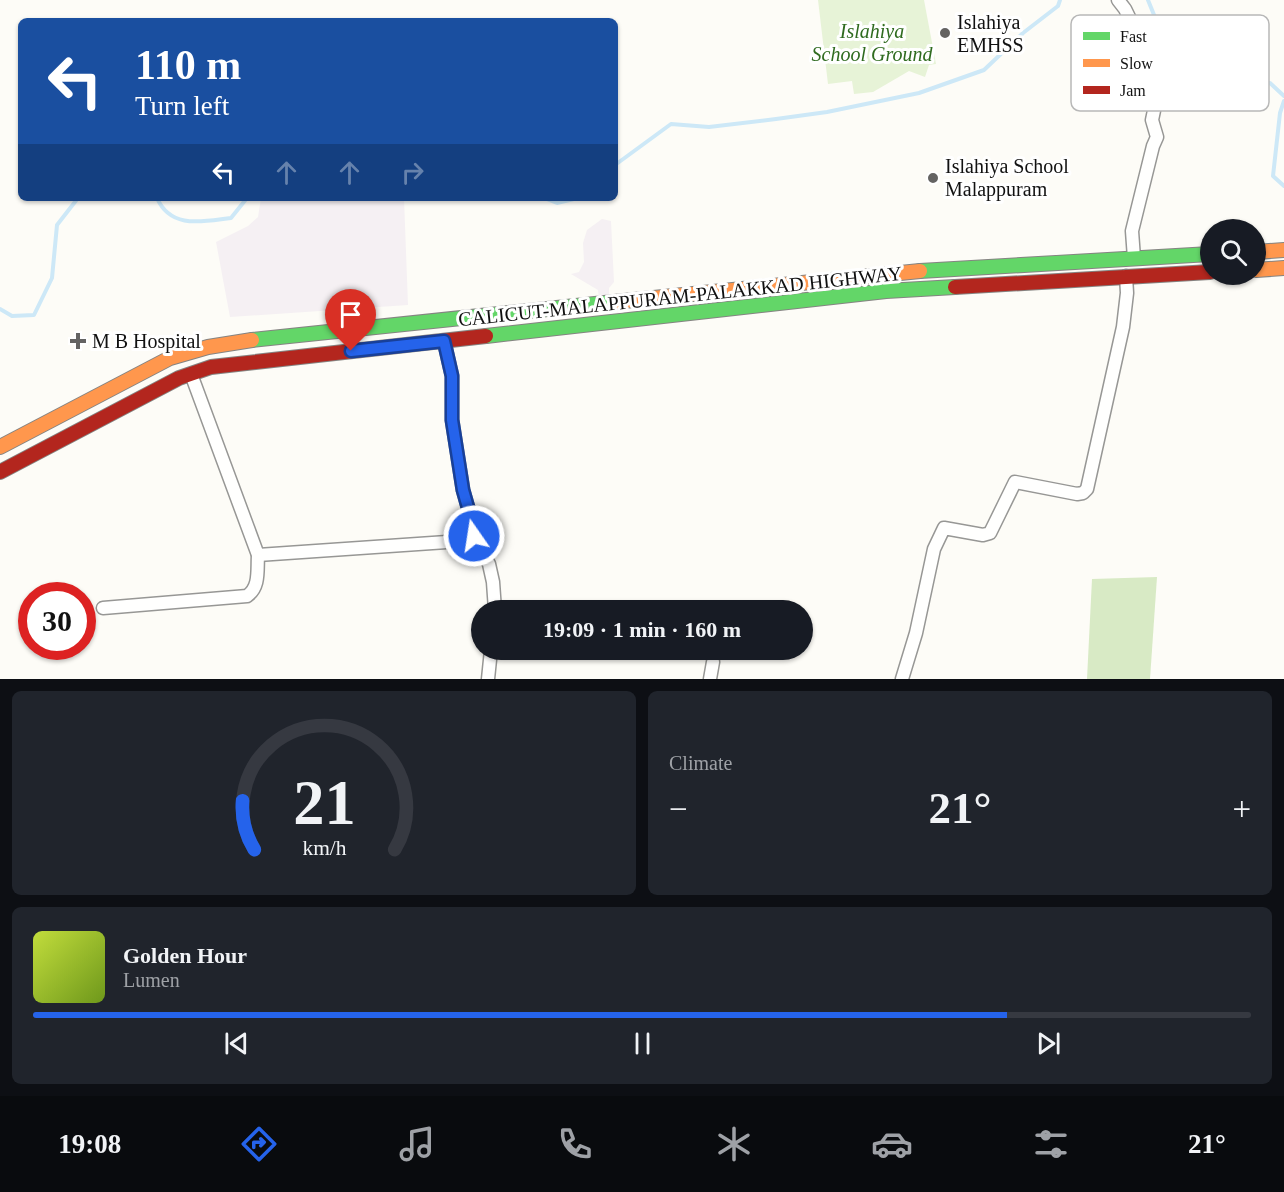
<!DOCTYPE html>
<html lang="en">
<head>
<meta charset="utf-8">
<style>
  :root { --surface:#171b24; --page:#20242c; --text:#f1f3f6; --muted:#9ea1a6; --line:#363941; --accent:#2563eb }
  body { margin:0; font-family:"Times New Roman",serif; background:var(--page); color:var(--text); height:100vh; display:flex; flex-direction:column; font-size:22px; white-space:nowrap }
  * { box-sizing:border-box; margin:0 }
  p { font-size:20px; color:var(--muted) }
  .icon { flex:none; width:33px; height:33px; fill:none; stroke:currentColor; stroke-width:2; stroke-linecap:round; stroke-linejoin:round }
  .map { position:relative; height:679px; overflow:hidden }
  .side { display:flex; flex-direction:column; gap:12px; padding:12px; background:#0d0f14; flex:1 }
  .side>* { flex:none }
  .guide { position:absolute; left:18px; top:18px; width:600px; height:183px; border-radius:9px; box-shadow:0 2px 4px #0004; background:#1a4fa0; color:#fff; overflow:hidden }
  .tools { position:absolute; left:1200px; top:219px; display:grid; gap:12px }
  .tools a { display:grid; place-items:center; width:66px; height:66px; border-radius:50%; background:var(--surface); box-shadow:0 2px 4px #0004; font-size:30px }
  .speed { position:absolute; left:18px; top:582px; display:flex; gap:12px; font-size:30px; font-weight:700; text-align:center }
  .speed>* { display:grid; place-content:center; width:78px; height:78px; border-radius:50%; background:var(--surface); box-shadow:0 2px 4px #0004; line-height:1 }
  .speed .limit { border:9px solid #d22; background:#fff; color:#111 }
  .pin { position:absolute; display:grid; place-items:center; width:51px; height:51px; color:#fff; margin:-62px -26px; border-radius:50% 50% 50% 0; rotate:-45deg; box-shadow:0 0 6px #0007 }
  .pin .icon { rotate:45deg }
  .me { position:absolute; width:66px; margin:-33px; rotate:347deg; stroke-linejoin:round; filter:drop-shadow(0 0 4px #0008) }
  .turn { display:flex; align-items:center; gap:21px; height:126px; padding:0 18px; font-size:27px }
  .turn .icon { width:78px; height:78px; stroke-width:2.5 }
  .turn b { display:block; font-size:42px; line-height:51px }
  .lanes { display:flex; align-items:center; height:57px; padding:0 18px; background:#0003; justify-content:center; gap:30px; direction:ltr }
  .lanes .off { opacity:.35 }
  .big { font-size:45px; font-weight:600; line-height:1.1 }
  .side .card { flex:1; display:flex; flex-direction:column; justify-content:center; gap:9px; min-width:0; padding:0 21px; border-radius:9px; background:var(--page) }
  .side .dial { align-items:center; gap:0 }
  .dial svg { height:156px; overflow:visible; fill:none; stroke:var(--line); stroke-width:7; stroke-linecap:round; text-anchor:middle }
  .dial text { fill:var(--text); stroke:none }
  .song { display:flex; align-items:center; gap:18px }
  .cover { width:72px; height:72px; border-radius:9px; background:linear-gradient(135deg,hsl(70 70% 55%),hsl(80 70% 35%)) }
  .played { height:6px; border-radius:3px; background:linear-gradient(90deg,var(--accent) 80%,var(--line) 80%) }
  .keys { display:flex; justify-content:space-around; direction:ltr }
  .heat { display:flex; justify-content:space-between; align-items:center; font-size:33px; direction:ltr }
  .side .tiles { flex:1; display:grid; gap:12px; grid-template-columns:1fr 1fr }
  .card:last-child { grid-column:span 2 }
  .trip { position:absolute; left:471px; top:600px; width:342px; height:60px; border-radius:30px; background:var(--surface); box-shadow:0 2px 4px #0004; font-weight:600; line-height:60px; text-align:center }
  .tab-bar { display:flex; height:96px; justify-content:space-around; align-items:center; background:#090b0e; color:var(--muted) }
  .tab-bar .icon { width:42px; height:42px }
  .tab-bar .active { color:var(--accent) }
  .tab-bar b { font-size:27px; color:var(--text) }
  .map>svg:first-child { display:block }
</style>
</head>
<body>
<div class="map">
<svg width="1284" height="679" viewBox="0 0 1284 679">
  <rect width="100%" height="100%" fill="#fdfcf7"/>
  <!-- industrial -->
  <g fill="#f5f0f3">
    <path d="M261 198H404L408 305 230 317 216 242 248 226 258 217Z"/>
    <path d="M602 219 611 221 614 282 609 288V299H599L598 290 571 274 579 272 584 262 583 243 587 230Z"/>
  </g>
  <!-- green -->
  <path fill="#e7f3d7" d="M818 0H924L936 64 929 65 925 77 909 71 873 92 854 94 852 81 828 84Z"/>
  <!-- forest -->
  <path fill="#d8eac5" d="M1157 577 1150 679H1087L1092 579Z"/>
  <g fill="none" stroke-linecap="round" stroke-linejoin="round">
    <!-- stream -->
    <g stroke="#cde8f7" stroke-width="4">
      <path d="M1148 0C1155 19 1177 71 1195 81 1207 89 1254 84 1270 83L1284 96"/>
      <path d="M1284 101 1280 113 1273 176 1284 186"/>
      <path d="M615 165 671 124 709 127 776 119 827 112 919 93 984 70 1023 33 1058 6 1060 0"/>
      <path d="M157 198C171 230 204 221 231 218L247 198"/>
      <path d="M544 198 557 203 578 198"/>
      <path d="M0 309 12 316 34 315 52 278 57 225 78 198"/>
    </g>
    <defs>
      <g id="street">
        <path d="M1118 0 1125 9 1144 48 1152 73 1156 101 1152 120 1157 137 1153 146 1132 231 1134 258"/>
        <path d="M444 341 452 376V420L463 490 473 525 474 536 489 564 493 582 495 610"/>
        <path d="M258 555 476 540"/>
        <path d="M103 608 247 596C260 587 257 571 258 555L191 374"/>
        <path d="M488 679 491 650"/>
        <path d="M710 679 713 662"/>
        <path d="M902 679 916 633 934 549 944 528 983 535 990 533 1015 482 1077 494 1083 493 1087 489 1123 327 1127 293 1126 276"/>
      </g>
      <g id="fast">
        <path d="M920 271 1210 254"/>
        <path d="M486 336 886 291 955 287"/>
        <path d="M252 340 614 302"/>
      </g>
      <g id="slow">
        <path d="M1256 252 1284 250"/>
        <path d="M1256 270 1284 268"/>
        <path d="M614 302 920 271"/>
        <path d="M0 447 170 358 208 347 252 340"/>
      </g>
      <g id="jam">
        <path d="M955 287 1210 272"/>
        <path d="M0 472 179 378 211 367 486 336"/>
      </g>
    </defs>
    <!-- street casing -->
    <use href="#street" stroke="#979795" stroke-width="15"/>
    <!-- fast casing -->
    <use href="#fast" stroke="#858482" stroke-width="16"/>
    <!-- slow casing -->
    <use href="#slow" stroke="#858482" stroke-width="16"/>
    <!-- jam casing -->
    <use href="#jam" stroke="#858482" stroke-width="16"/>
    <!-- street -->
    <use href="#street" stroke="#fffffe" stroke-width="12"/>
    <!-- fast -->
    <use href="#fast" stroke="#63d668" stroke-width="14"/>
    <!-- slow -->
    <use href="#slow" stroke="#ff974d" stroke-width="14"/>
    <!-- jam -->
    <use href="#jam" stroke="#b3261e" stroke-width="14"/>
  </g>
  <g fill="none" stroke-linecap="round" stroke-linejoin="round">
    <defs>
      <path id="route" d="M351 351 444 341 452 376V420L463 490 473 525 474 536"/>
    </defs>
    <!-- route casing -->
    <use href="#route" stroke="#184099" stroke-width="15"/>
    <!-- route -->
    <use href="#route" stroke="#2563eb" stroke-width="10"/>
  </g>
  <!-- markers -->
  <g fill="#646362" stroke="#fff" stroke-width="2">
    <circle cx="945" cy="33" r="6"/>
    <circle cx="933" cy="178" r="6"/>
    <path d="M75 332h6v6h6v6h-6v6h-6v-6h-6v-6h6z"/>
  </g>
  <g text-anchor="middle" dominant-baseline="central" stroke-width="6" stroke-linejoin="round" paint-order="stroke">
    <!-- poi labels -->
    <g font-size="20" fill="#111" stroke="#fff" text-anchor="start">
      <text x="957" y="22">Islahiya<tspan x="957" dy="23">EMHSS</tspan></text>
      <text x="945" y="166">Islahiya School<tspan x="945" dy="23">Malappuram</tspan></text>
      <text x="92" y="341">M B Hospital</text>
    </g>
    <!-- park labels -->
    <g font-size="20" font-style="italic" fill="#2f6b1f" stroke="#fff">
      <text x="872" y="31">Islahiya<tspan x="872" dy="23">School Ground</tspan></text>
    </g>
    <!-- street labels -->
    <g font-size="20" fill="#111" stroke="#fff">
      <text transform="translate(680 296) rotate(-6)">CALICUT-MALAPPURAM-PALAKKAD HIGHWAY</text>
    </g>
  </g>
  <!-- legend -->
  <rect x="1071" y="15" width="198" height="96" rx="9" fill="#fff" stroke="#b8b8b8" stroke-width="1.5"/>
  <rect x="1083" y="32" width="27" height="8" fill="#63d668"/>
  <rect x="1083" y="59" width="27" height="8" fill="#ff974d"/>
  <rect x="1083" y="86" width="27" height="8" fill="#b3261e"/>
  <g font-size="16" fill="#111">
    <text x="1120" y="42">Fast</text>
    <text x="1120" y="69">Slow</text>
    <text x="1120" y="96">Jam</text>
  </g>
</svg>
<div class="tools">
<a><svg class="icon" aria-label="search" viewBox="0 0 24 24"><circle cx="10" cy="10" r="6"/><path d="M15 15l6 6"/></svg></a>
</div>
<div class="speed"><div class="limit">30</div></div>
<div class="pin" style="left:351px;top:351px;background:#d93025"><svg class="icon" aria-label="arrive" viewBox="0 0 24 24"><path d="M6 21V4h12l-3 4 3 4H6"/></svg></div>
<svg class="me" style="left:474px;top:536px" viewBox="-20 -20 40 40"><circle r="17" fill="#2563eb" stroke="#fff" stroke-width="3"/><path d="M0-11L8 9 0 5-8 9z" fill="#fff"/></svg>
<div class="trip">19:09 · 1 min · 160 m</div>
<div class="guide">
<div class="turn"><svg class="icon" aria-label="left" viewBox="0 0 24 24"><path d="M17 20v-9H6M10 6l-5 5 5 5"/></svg><div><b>110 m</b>Turn left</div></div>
<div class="lanes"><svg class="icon" aria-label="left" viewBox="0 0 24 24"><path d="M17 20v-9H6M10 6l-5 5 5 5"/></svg><svg class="icon off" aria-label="ahead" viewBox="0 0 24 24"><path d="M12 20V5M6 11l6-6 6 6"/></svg><svg class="icon off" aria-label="ahead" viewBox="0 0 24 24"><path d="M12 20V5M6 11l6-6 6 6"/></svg><svg class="icon off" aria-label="right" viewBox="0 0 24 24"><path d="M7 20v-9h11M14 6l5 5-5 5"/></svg></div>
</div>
</div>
<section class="side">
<div class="tiles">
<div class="card dial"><svg viewBox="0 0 100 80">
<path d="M14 69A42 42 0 1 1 86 69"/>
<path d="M14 69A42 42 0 0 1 8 44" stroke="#2563eb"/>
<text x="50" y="56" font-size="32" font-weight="700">21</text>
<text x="50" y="72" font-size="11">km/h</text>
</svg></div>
<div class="card"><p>Climate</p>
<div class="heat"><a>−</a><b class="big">21°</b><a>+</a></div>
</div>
<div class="card">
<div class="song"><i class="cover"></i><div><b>Golden Hour</b><p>Lumen</p></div></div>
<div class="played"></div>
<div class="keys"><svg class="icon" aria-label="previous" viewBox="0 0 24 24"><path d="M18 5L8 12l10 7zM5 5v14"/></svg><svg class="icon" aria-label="pause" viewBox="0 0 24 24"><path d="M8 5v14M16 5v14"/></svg><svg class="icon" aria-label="next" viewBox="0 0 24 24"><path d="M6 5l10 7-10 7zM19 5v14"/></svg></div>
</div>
</div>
</section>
<nav class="tab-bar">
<b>19:08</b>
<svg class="icon active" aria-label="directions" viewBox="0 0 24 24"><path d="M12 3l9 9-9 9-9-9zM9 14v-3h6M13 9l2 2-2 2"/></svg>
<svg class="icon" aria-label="music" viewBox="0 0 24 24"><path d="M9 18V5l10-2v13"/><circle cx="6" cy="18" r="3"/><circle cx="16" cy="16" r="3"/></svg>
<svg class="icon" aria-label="phone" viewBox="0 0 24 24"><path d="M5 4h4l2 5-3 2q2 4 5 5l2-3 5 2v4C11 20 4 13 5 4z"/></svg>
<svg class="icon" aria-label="climate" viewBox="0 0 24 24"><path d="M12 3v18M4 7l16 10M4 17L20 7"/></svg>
<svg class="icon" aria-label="car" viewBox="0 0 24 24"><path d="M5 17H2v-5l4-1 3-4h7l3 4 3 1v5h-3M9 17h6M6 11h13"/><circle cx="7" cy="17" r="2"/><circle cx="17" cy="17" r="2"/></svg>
<svg class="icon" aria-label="filters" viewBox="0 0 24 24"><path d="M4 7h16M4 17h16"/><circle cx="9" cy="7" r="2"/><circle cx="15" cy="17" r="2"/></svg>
<b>21°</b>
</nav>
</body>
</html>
